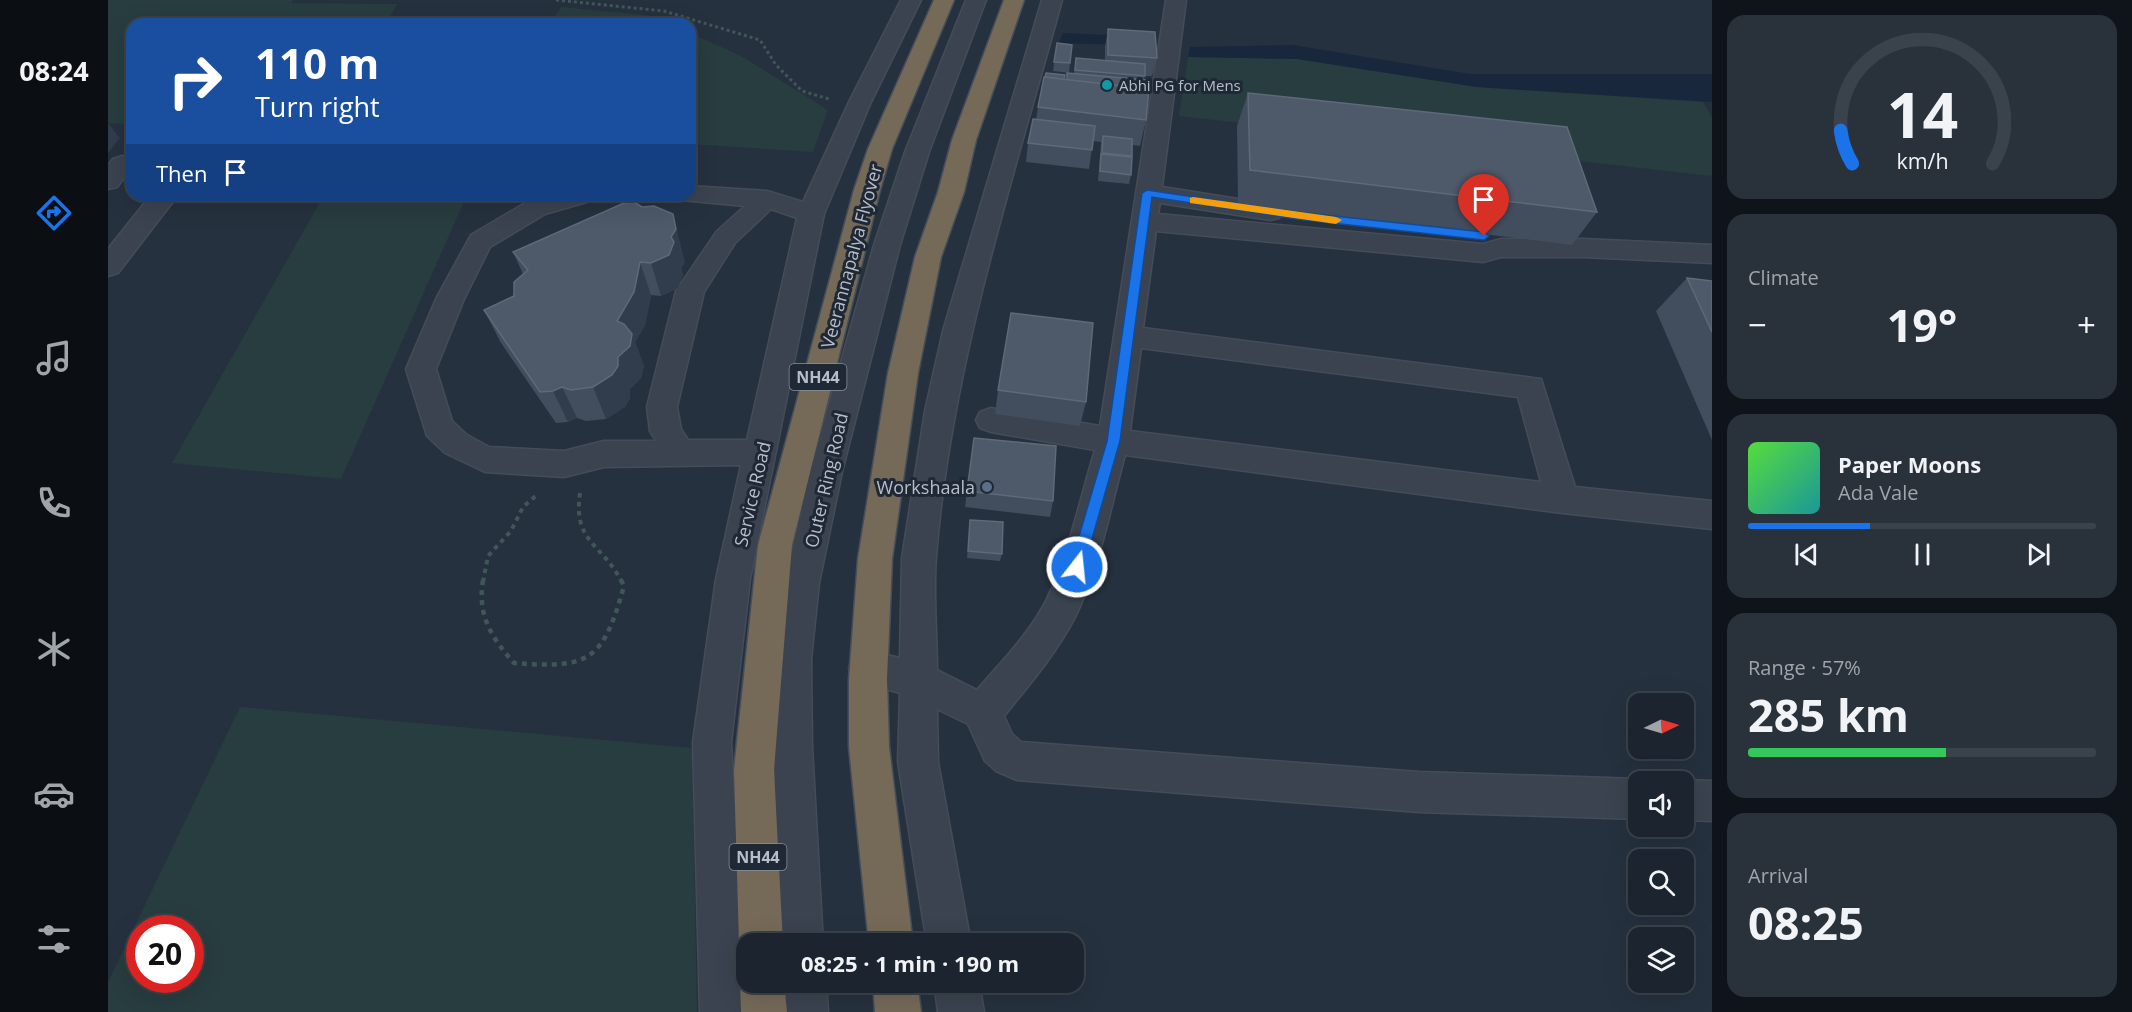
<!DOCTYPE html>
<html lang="en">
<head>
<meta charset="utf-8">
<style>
  :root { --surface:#1c252f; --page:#29313b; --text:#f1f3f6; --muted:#a0a5aa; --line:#3a424b; --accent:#1a73e8 }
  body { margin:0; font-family:"Open Sans",sans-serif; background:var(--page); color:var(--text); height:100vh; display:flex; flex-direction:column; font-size:22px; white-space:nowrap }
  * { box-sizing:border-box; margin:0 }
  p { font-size:20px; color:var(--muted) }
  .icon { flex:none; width:33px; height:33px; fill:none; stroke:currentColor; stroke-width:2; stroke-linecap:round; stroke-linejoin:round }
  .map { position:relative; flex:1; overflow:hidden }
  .drawer { display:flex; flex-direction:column; gap:15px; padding:15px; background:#0f141a; width:420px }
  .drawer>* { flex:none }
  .top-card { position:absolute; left:18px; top:18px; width:570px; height:183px; border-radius:18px; box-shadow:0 6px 24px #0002,0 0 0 2px var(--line); background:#1a4fa0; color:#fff; overflow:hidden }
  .needle { width:39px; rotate:85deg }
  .controls { position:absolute; left:1520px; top:693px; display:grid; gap:12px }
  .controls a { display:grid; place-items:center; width:66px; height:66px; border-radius:12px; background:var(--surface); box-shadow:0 6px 24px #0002,0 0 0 2px var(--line); font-size:30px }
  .speed { position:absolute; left:18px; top:915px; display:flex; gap:12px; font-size:30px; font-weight:700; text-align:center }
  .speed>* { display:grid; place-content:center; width:78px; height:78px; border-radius:50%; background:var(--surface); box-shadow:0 6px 24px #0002,0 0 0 2px var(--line); line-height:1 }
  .speed .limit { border:9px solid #d22; background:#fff; color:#111 }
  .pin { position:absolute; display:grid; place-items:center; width:51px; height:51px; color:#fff; margin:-62px -26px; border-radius:50% 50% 50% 0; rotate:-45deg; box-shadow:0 0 6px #0007 }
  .pin .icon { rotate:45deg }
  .me { position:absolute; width:66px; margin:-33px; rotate:16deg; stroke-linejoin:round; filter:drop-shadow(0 0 4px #0008) }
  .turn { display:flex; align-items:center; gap:21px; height:126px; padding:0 30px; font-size:27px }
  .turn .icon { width:78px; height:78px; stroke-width:2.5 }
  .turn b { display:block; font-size:42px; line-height:51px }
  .then { display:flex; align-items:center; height:57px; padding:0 30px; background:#0003; gap:12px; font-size:22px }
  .big { font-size:45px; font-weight:700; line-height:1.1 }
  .drawer .tile { flex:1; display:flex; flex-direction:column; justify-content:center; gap:9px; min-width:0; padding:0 21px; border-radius:18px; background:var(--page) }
  .drawer .dial { align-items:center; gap:0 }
  .dial svg { height:156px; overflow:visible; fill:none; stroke:var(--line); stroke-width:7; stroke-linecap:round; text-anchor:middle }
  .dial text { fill:var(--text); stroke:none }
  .song { display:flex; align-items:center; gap:18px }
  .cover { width:72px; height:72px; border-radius:9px; background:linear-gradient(135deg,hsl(110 70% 55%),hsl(180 70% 35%)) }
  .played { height:6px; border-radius:3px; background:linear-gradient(90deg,var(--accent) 35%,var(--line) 35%) }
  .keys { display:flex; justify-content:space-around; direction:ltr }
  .heat { display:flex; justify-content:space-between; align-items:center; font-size:33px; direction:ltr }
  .charge { height:9px; border-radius:4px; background:linear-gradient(90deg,#34c759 57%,var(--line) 0) }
  .trip { position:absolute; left:628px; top:933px; width:348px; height:60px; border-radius:18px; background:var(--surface); box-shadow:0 6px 24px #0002,0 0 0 2px var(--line); font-weight:700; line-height:60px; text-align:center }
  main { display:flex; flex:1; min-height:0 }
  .tab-bar { display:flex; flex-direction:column; width:108px; justify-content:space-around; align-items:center; background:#0b0f13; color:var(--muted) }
  .tab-bar .icon { width:42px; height:42px }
  .tab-bar .active { color:var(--accent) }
  .tab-bar b { font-size:27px; color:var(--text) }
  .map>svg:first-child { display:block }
</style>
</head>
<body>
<main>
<nav class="tab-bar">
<b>08:24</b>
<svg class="icon active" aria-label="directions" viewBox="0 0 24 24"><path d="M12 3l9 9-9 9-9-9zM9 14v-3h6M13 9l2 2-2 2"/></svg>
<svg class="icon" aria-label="music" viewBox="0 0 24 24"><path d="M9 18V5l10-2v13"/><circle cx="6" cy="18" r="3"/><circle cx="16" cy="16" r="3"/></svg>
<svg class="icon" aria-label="phone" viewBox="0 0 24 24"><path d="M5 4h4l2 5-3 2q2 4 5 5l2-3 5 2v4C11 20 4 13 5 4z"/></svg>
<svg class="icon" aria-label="climate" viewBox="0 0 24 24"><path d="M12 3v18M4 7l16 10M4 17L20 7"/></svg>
<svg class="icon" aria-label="car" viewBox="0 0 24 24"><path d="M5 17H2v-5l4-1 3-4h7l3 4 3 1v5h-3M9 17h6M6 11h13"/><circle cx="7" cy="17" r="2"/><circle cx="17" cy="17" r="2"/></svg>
<svg class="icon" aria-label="filters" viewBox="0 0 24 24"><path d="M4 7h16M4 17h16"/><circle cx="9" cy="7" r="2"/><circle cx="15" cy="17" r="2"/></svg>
</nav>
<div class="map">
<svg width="1604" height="1012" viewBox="0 0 1604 1012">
  <rect width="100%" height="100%" fill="#26313f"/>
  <!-- green -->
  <g fill="#283d40" fill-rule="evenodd">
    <path d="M0 0H185L184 3 289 4 278 24H24V124L0 123Z"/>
    <path d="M453 7 545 16 562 24H442Z"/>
    <path d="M582 33 633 56 720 110 705 152 582 144Z"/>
    <path d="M1080 57 1189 59 1369 87 1595 102 1604 117V176L1071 116Z"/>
    <path d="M216 195H359L233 479 64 463Z"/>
    <path d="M132 707 584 748 589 1012H0V982ZM82 928V980H32V928Z"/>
  </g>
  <!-- water -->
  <g fill="#19273d">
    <path d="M955 33 1047 37V46L951 43Z"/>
    <path d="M1185 45 1362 74H1604V102L1369 87 1189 59 1080 57 1082 47Z"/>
  </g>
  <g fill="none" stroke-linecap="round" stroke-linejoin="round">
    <defs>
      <g id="minor">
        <path d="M793 0H813L763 102 716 214 642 579 623 742 638 1012H592L585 742 608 579 633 465 496 467 456 477 377 472 337 453 319 436 298 369 328 299 363 235 419 202 444 195H486L482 201 437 214 382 247 356 299 328 369 344 421 359 435 381 447 456 451 496 441H548L542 431 539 407 568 291 609 231 637 206 573 200 570 195H582V186L659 191 695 202 741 102ZM663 209 689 218 639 440H580L573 429 569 407 596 292 627 243Z"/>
        <path d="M858 0H878L821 152 792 245 734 472 711 583 703 659 704 746 715 944H671L666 746 667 659 677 583 702 472 766 245 797 152Z"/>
        <path d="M934 0H954C904 183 843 366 828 557 825 594 829 633 829 670L869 690C894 661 922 633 939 599 961 553 972 499 987 450L883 432 872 428 868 420 872 412 883 408 992 426 1058 0H1078L1054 187 1162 204 1171 206 1175 212 1171 218 1162 220 1052 203 1050 214 1375 244 1393 239H1475L1604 245V263L1475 257H1393L1375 262 1048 231 1035 328 1433 379 1467 487 1604 501V529L1454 513 1017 455C1002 509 992 568 966 619 947 655 921 685 896 716L904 734 913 742 1311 772 1530 779 1536 782H1530V819L1311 812 909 780 888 771 877 761 860 724 829 709 830 762 863 944H819L790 762 792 693 747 680 741 668 747 656 760 651 792 658 794 558 817 411 835 331ZM1033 348 1410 397 1433 482 1022 431Z"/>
        <path d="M14 156 23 159 24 167 9 187 0 189V165L5 159Z"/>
        <path d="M43 195H70L10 273 0 276V249Z"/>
        <path d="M1575 780 1604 781V821L1575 820V782H1571Z"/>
        <path d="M674 982H718L720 1012H674Z"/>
        <path d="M826 982H871L876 1012H830Z"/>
      </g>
      <g id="highway">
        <path d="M826 0H846L784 149 772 190 684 545 666 770 675 944H639V960L631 944 626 770 650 545 746 190 760 149Z"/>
        <path d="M896 0H916L868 140 856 192 833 257 810 373 784 559 779 679 781 747 805 944H761L741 747V679L750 559 780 373 807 257 830 192 844 140Z"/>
        <path d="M638 966 639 982H676L679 1012H633L632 982Z"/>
        <path d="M765 982H809L813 1012H767Z"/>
      </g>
    </defs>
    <!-- minor casing -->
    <use href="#minor" stroke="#444c58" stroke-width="3"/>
    <!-- highway casing -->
    <use href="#highway" stroke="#454e5a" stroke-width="3"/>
    <!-- path-far2 -->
    <path stroke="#415658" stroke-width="3" stroke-dasharray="3 3" stroke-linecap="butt" d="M448 0 556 11 652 40 668 65 694 91 721 99"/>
    <!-- path-far1 -->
    <g stroke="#415658" stroke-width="4" stroke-dasharray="4.5 4.5" stroke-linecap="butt">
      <path d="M472 493C465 543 493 542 514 582"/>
      <path d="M375 582 380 556 403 531 415 507 430 494"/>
    </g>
    <!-- path -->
    <path stroke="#415658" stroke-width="4.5" stroke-dasharray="5 5" stroke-linecap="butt" d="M375 580C369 616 384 638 406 663 482 669 495 661 516 586L513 580"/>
    <!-- minor -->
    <use href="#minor" fill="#3a434f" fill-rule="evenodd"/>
    <!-- highway -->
    <use href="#highway" fill="#756a58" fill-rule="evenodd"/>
  </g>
  <!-- wall -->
  <g fill="#424d5d">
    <path d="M1000 29 1049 58 1044 76H1037L1036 79 1038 120 1032 146 1024 145 1023 175 1021 184 990 181 993 142 985 141 981 169 918 162 920 143 928 120 930 107 958 80 959 73H966L968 58 997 61V47Z"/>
    <path d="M949 43 964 45 961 73 945 71Z"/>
    <path d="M1140 93 1489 212 1464 245 1130 204 1129 126Z"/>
    <path d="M405 252 577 262 573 268 575 275 570 288 553 296 543 295 537 325 527 342 536 366 533 378 522 389V398L517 407 498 419 478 421 469 418 460 422 448 423 393 343 376 310 406 296 415 274Z"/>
    <path d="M1579 278 1604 281V440L1548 311Z"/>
    <path d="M890 390 978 402 972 426 887 414Z"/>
    <path d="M859 491 945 501 942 517 857 507Z"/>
    <path d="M862 520 894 554 892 561 859 558Z"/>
  </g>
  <!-- shaded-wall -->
  <g fill="#313c4c">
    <path d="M0 123 12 138 0 153Z"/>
    <path d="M565 214 577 262 573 268 575 275 570 288 553 296 543 263 563 237Z"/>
    <path d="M532 262 543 295 537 325 527 342 536 366 533 378 522 389V398L517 407 498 419 485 387Z"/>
    <path d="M454 387 469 418 460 422 445 391Z"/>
  </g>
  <!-- building -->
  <g fill="#4e5969" stroke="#5f6978" stroke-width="1.5">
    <path d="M1000 29 1047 32 1049 58 1000 55Z"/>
    <path d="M949 43 964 45 962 63 946 62Z"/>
    <path d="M968 58 1037 64V76L967 70Z"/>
    <path d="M938 73 957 75 956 80 937 77Z"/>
    <path d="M959 73 1038 80V89L959 80Z"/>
    <path d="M936 77 1041 89 1038 120 930 107Z"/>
    <path d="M1140 93 1459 127 1489 212 1142 170Z"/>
    <path d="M925 119 987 126 984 150 920 143Z"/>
    <path d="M995 136 1024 139V156L994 153Z"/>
    <path d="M993 154 1024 157 1023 175 992 171Z"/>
    <path d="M526 202 534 207 546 206 565 214 568 229 563 237 566 242 561 255 543 263 532 262 526 292 509 321 516 324 524 334 522 346 510 357V366L504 375 485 387 463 390 454 387 445 391 432 392 376 310 406 296V282L420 270 405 252 516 203Z"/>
    <path d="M1579 278 1604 281V332Z"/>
    <path d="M903 313 985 323 978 402 890 390Z"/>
    <path d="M866 438 948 446 945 501 859 491Z"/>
    <path d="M862 520 895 522 894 554 860 551Z"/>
  </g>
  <!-- route -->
  <path fill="#1a73e8" stroke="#114b97" stroke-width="1.5" d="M1039 190 1188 212 1376 232 1381 236 1376 240 1188 219 1044 197 1012 441 976 567 969 573 962 567 999 441 1034 193Z"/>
  <!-- slow -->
  <path fill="#f59e0b" d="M1085 197 1228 217 1234 220 1228 224 1082 203V198Z"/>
  <!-- markers -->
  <circle fill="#0f9aa8" stroke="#1f2835" stroke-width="2" cx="999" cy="85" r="6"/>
  <circle fill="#5c6f8a" stroke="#1f2835" stroke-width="2" cx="879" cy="487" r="6"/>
  <g text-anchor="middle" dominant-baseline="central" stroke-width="6" stroke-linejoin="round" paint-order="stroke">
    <!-- far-poi labels -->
    <g font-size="15" fill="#b7beca" stroke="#1f2835" text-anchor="start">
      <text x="1011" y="85">Abhi PG for Mens</text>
    </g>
    <!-- shield labels -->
    <g fill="#1f2835" stroke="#89919d" stroke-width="1.5">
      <rect x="681.5" y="364" width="57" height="26" rx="4.5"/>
      <rect x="621.5" y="844" width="57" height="26" rx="4.5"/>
    </g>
    <g font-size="16" font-weight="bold" fill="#b7beca">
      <text x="710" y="377">NH44</text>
      <text x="650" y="857">NH44</text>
    </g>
    <!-- street labels -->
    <g font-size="18" fill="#b7beca" stroke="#1f2835">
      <text transform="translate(743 256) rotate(-75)">Veerannapalya Flyover</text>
      <text transform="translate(718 480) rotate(-77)">Outer Ring Road</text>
      <text transform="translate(644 494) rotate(-77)">Service Road</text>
    </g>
    <!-- poi labels -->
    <g font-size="18" fill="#b7beca" stroke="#1f2835" text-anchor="end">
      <text x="867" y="487">Workshaala</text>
    </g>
  </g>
</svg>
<div class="controls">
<a><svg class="needle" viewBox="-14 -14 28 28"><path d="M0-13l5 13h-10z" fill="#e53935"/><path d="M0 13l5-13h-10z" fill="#a0a5aa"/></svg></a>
<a><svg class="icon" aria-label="sound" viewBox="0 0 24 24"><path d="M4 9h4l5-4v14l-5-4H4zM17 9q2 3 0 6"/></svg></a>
<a><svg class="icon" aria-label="search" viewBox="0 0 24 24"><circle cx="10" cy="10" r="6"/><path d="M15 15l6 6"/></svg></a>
<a><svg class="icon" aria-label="layers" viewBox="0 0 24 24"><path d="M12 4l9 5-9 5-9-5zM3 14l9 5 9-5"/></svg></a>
</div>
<div class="speed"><div class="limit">20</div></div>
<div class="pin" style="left:1376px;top:236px;background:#d93025"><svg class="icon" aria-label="arrive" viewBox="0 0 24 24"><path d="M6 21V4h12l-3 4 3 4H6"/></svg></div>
<svg class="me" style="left:969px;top:567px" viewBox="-20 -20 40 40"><circle r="17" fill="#1a73e8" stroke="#fff" stroke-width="3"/><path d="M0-11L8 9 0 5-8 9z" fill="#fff"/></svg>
<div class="trip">08:25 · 1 min · 190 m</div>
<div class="top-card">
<div class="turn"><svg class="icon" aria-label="right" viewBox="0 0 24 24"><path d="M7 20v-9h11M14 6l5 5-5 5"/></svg><div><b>110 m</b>Turn right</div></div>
<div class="then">Then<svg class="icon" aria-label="arrive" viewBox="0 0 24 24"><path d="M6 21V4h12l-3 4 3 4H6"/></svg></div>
</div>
</div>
<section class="drawer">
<div class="tile dial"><svg viewBox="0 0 100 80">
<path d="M14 69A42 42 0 1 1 86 69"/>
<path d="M14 69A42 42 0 0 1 8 52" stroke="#1a73e8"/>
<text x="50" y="56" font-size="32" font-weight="700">14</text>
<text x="50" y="72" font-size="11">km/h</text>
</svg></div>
<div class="tile"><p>Climate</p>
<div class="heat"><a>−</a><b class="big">19°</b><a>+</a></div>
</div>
<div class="tile">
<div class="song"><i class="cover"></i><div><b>Paper Moons</b><p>Ada Vale</p></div></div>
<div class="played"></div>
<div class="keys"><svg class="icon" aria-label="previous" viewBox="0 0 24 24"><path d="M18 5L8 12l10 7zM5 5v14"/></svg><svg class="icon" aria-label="pause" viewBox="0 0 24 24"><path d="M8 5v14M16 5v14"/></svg><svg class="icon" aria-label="next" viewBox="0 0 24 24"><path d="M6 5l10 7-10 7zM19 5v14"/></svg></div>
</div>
<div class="tile"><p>Range · 57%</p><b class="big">285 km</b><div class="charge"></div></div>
<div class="tile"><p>Arrival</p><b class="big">08:25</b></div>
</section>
</main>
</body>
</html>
